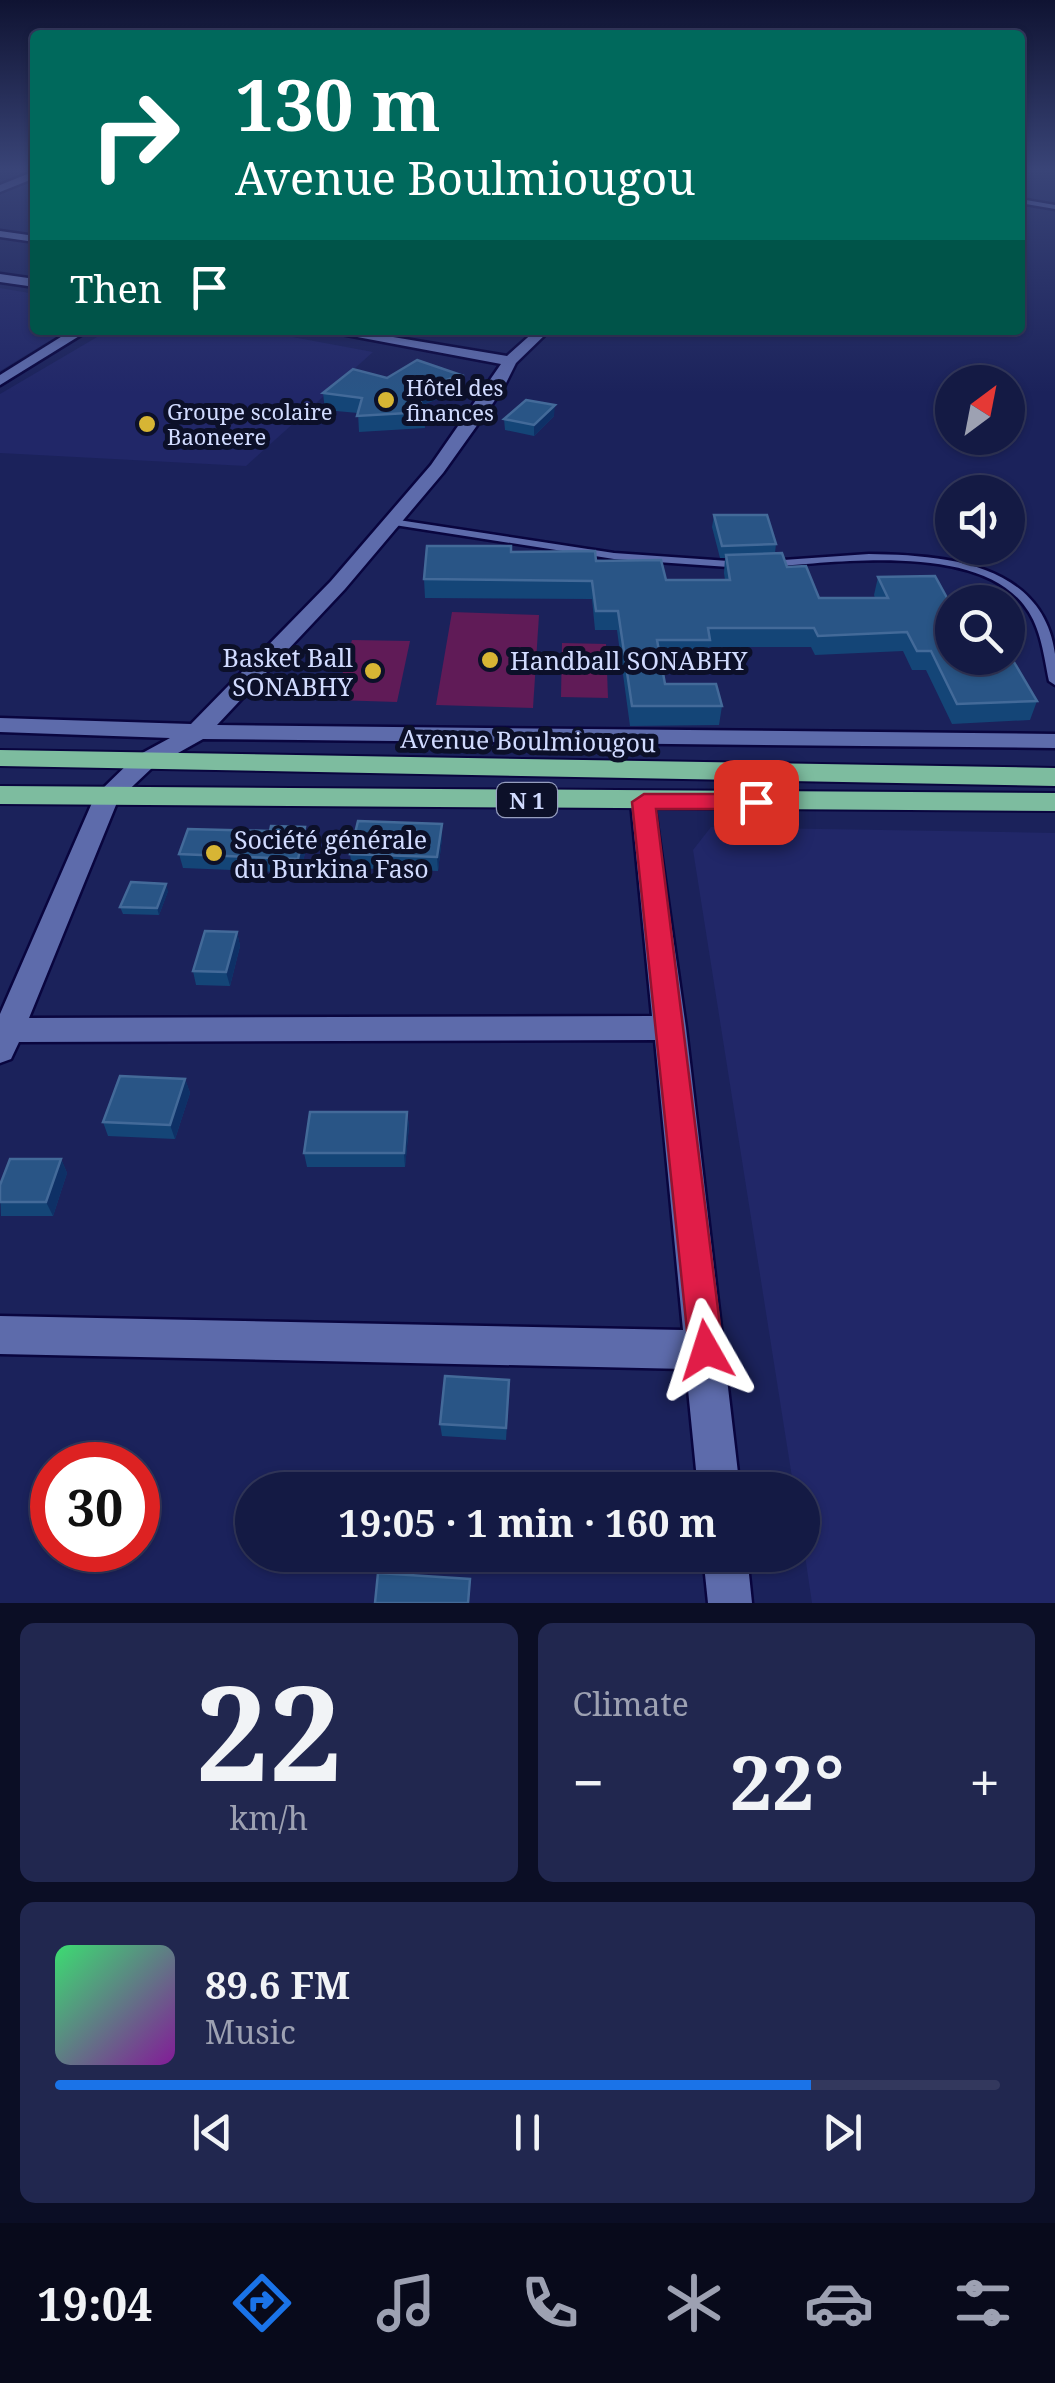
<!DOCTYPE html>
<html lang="en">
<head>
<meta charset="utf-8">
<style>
  :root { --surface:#141a44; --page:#21274f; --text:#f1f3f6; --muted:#9da1b2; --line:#33385d; --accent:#1a73e8 }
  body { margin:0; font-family:"Noto Serif",serif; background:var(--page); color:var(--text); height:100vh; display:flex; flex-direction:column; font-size:38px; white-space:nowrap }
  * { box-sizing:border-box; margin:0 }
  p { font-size:32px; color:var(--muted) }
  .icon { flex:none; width:55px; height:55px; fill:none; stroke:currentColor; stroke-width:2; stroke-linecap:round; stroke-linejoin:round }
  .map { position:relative; height:1603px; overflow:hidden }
  .sheet { display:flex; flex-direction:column; gap:20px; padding:20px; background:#0b0e25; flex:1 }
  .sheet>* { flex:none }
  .hud { position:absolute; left:30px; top:30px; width:995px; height:305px; border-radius:10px; box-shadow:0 2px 8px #0004,0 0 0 2px var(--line); background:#00695c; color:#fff; overflow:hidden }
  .needle { width:65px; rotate:32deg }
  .controls { position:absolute; left:935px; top:365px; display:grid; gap:20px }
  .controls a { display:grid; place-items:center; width:90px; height:90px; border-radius:50%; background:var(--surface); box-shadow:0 2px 8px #0004,0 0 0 2px var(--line); font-size:50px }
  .speed { position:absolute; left:30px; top:1442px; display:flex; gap:20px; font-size:50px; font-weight:700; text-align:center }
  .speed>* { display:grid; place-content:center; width:130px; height:130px; border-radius:50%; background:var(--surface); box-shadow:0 2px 8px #0004,0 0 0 2px var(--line); line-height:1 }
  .speed .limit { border:15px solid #d22; background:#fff; color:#111 }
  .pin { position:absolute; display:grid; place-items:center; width:85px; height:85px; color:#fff; margin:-42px; border-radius:20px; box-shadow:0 5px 15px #0006 }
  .me { position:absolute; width:110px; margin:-55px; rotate:354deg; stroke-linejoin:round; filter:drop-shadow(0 0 8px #0008) }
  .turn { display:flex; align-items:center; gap:35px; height:210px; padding:0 40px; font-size:45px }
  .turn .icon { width:130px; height:130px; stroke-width:2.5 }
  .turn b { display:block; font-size:70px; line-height:85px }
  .then { display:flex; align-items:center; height:95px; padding:0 40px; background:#0003; gap:20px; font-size:38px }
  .big { font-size:75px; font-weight:700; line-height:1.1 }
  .sheet .tile { flex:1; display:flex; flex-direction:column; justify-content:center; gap:15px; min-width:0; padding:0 35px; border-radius:15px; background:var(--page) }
  .sheet .dial { align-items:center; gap:0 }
  .dial b { font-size:130px; line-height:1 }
  .song { display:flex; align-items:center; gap:30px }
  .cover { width:120px; height:120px; border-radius:15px; background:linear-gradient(135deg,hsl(140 70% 55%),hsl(290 70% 35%)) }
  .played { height:10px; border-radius:5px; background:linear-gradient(90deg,var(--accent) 80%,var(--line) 80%) }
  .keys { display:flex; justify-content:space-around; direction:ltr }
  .heat { display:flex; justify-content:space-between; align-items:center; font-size:55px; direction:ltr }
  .sheet .tiles { flex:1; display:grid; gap:20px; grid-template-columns:1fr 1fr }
  .tile:last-child { grid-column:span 2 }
  .trip { position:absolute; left:235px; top:1472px; width:585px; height:100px; border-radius:50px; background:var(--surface); box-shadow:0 2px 8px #0004,0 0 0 2px var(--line); font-weight:700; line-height:100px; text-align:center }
  .menu { display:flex; height:160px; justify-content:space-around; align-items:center; background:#080a1b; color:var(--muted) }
  .menu .icon { width:70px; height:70px }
  .menu .active { color:var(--accent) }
  .menu b { font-size:45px; color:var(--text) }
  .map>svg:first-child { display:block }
</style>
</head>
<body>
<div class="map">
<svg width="1055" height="1603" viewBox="0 0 1055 1603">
  <rect width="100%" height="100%" fill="#1b225b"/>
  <!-- built -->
  <g fill="#212768">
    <path d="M0 288 35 294V330H67L0 371Z"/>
    <path d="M109 330H255L373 352 246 466 0 453V394Z"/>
    <path d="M711 827 1055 833V1603H812L803 1542 802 1490H794L693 850Z"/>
  </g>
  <!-- green -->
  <g fill="#601b57">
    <path d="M452 612 539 615 533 708 436 705Z"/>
    <path d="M352 640 410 641 397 702 335 700Z"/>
    <path d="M562 643 606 644 608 698 561 697Z"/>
  </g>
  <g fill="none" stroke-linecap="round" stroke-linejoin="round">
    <defs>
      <g id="service">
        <path d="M1020 199 1055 205V209L1020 203Z"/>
        <path d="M392 519 614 553 743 562 748 565 743 568 614 559 388 524V520Z"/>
        <path d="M869 554C942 555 1043 562 1055 654 1055 664 1055 675 1055 685L1049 681C1044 657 1041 628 1026 608 980 542 838 562 769 567L764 564 769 561Z"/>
      </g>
      <g id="minor">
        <path d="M35 171V178L0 192V185Z"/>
        <path d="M0 231 35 236V242L0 237Z"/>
        <path d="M0 274 35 279V287L0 282Z"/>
        <path d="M72 330H89L0 385V375Z"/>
        <path d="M320 330H351L507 356 536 330H550L516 363 503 389 443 473 345 589 217 725 1055 734V748L203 739 153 767 118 800 29 1018 652 1016 631 802 644 794 653 796 686 1028 740 1490H698L686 1369 0 1354V1316L683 1330 655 1040 19 1042 11 1059 0 1063V1014L95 796 135 757 170 738 0 732V718L191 724 331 581 431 465 501 364Z"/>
        <path d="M703 1555H747L752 1603H708Z"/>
      </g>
      <g id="trunk">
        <path d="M0 750 1055 768V786L0 766Z"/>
        <path d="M0 786 1055 793V811L0 804Z"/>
      </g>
    </defs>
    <!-- service casing -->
    <use href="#service" stroke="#09053e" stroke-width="5"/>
    <!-- minor casing -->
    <use href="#minor" stroke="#09053e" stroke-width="5"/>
    <!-- trunk casing -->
    <use href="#trunk" stroke="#09053e" stroke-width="4"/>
    <!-- service -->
    <use href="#service" fill="#5d6bab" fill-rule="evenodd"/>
    <!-- minor -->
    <use href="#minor" fill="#5d6bab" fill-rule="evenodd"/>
    <!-- trunk -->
    <use href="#trunk" fill="#7dbc9f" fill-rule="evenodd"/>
  </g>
  <!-- wall -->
  <g fill="#144577">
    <path d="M461 375 462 390 422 405 424 412 425 428 359 432 358 413 325 410 323 393 387 378Z"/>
    <path d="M554 416 534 436 505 430 504 419Z"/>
    <path d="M714 515 776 544 775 553 787 567 819 598H875L874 595 878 577 952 658 1037 701 1030 720 952 724 926 670H912L903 651 815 655 811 647H709L708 659H661L665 684 722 706 719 725 630 726 617 630H595L592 599 425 598 424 579 511 552 596 561 666 580H725L724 573 725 558H720L712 527Z"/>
    <path d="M442 824V838L438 871 352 868 350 854Z"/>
    <path d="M308 841 300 873 183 868 179 854Z"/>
    <path d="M168 891 159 915 123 914 120 907Z"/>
    <path d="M237 932 240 946 230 986 196 985 193 971Z"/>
    <path d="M185 1079 190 1093 175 1139 108 1136 103 1122Z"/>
    <path d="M407 1112 409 1126 405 1167H307L304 1153Z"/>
    <path d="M61 1159 67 1173 53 1216H1L0 1185Z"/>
    <path d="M509 1392 506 1440 442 1436 440 1424Z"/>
  </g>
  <!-- shaded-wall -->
  <g fill="#0e3066">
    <path d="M461 375 462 390 418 406 417 390Z"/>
    <path d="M555 405 554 416 534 436V425Z"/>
    <path d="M442 824V838L438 871 437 857Z"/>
    <path d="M305 827 308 841 300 873 298 859Z"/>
    <path d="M166 884 168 891 159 915 157 908Z"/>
    <path d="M237 932 240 946 230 986 226 972Z"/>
    <path d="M185 1079 190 1093 175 1139 170 1125Z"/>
    <path d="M407 1112 409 1126 405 1167 404 1153Z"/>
    <path d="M61 1159 67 1173 53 1216 46 1202Z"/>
  </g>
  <!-- building -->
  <g fill="#295586" stroke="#436a99" stroke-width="2.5">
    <path d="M417 360 461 375 417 390 424 412 357 416 362 398 323 393 353 369 387 378Z"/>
    <path d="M526 400 555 405 534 425 504 419Z"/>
    <path d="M714 515H767L776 544 722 546Z"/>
    <path d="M427 546H511V552L595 551 596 561 661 560 666 580H730L726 555 782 553 787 567 806 566 819 598H888L878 577 935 576 952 607V658H1008V652L1037 701 957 704 931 651H917L907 632 818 636 814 628H708L710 640H657L665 684H716L722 706H632L618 611H596L592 581 424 579Z"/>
    <path d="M358 821 442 824 437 857 350 854Z"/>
    <path d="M271 826 305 827 298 859 179 854 188 829 270 831Z"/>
    <path d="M131 882 166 884 157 908 120 907Z"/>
    <path d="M205 931 237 932 226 972 193 971Z"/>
    <path d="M120 1076 185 1079 170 1125 103 1122Z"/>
    <path d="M310 1112H407L404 1153H304Z"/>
    <path d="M10 1159H61L46 1202H0V1185Z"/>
    <path d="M445 1376 509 1380 506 1428 440 1424Z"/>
    <path d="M378 1573 470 1579 468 1603H375Z"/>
  </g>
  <!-- sky -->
  <linearGradient id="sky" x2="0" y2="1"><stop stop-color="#0f1332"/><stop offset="0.43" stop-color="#394477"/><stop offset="1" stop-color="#394477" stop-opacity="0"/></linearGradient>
  <rect width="1055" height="393" fill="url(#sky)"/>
  <!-- route -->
  <path fill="#e11d48" stroke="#92132f" stroke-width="2.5" d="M644 794H756L767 802 756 809H656L723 1350 718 1362 706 1367 694 1362 689 1350 632 802Z"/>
  <!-- markers -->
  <g fill="#d7b534" stroke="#0c1029" stroke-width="4">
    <circle cx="386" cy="400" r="10"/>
    <circle cx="147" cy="424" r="10"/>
    <circle cx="490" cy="660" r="10"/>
    <circle cx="373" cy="671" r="10"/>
    <circle cx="214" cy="853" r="10"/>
  </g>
  <g text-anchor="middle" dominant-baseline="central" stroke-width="10" stroke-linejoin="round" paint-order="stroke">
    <!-- far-poi labels -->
    <g font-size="22" fill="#d1dbff" stroke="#0c1029" text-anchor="start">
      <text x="406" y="387">Hôtel des<tspan x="406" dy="25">finances</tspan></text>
      <text x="167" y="411">Groupe scolaire<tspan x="167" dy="25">Baoneere</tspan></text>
    </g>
    <!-- shield labels -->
    <rect fill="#0c1029" stroke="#969ebf" stroke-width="2.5" x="497" y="783" width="60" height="34" rx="8"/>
    <g font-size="22" font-weight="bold" fill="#d1dbff">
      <text x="527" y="800">N 1</text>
    </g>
    <!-- poi labels -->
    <g font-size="25" fill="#d1dbff" stroke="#0c1029" text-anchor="start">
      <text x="353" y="657" text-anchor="end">Basket Ball<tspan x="353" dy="29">SONABHY</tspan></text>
      <text x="510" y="660">Handball SONABHY</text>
      <text x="234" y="839">Société générale<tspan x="234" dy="29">du Burkina Faso</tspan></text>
    </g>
    <!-- street labels -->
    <g font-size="25" fill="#d1dbff" stroke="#0c1029">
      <text transform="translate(528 740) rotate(1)">Avenue Boulmiougou</text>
    </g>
  </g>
</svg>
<div class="controls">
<a><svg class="needle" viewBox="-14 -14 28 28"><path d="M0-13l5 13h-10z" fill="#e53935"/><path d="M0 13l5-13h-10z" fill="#9da1b2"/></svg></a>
<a><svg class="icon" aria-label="sound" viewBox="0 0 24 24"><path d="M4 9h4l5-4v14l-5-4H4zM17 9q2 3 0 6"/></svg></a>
<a><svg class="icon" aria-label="search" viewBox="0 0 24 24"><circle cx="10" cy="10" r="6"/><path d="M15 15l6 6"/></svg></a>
</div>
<div class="speed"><div class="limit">30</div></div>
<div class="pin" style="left:756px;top:802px;background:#d93025"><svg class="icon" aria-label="arrive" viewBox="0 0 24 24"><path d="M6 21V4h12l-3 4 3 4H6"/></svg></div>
<svg class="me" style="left:706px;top:1350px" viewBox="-20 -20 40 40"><path d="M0-17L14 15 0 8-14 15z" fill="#e11d48" stroke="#fff" stroke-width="4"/></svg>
<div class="trip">19:05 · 1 min · 160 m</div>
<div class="hud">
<div class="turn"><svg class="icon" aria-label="right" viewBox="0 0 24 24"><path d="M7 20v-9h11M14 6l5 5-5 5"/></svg><div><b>130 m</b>Avenue Boulmiougou</div></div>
<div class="then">Then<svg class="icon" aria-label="arrive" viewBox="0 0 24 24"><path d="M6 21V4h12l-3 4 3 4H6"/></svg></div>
</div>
</div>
<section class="sheet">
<div class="tiles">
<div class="tile dial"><b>22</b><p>km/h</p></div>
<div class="tile"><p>Climate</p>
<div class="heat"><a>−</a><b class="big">22°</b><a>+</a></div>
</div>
<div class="tile">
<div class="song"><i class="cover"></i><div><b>89.6 FM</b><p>Music</p></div></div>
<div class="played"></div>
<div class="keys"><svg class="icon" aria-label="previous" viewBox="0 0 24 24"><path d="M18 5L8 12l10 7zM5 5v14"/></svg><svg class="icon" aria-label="pause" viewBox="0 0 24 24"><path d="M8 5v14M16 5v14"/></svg><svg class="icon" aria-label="next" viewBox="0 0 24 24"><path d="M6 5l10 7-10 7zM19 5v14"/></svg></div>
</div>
</div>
</section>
<nav class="menu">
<b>19:04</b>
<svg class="icon active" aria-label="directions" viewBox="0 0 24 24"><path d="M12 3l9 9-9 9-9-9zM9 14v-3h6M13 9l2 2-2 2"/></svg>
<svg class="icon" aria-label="music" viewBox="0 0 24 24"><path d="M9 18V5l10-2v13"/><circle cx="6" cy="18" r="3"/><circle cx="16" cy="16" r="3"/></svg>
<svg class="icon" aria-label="phone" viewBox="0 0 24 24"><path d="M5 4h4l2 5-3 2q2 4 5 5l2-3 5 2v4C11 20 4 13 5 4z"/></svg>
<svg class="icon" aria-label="climate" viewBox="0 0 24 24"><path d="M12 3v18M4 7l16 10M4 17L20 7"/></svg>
<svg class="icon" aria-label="car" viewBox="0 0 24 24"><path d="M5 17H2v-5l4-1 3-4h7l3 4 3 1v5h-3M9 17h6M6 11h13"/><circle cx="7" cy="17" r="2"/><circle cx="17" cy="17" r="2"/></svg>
<svg class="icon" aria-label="filters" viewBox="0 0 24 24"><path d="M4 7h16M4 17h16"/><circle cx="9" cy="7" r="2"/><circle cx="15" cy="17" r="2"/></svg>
</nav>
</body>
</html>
